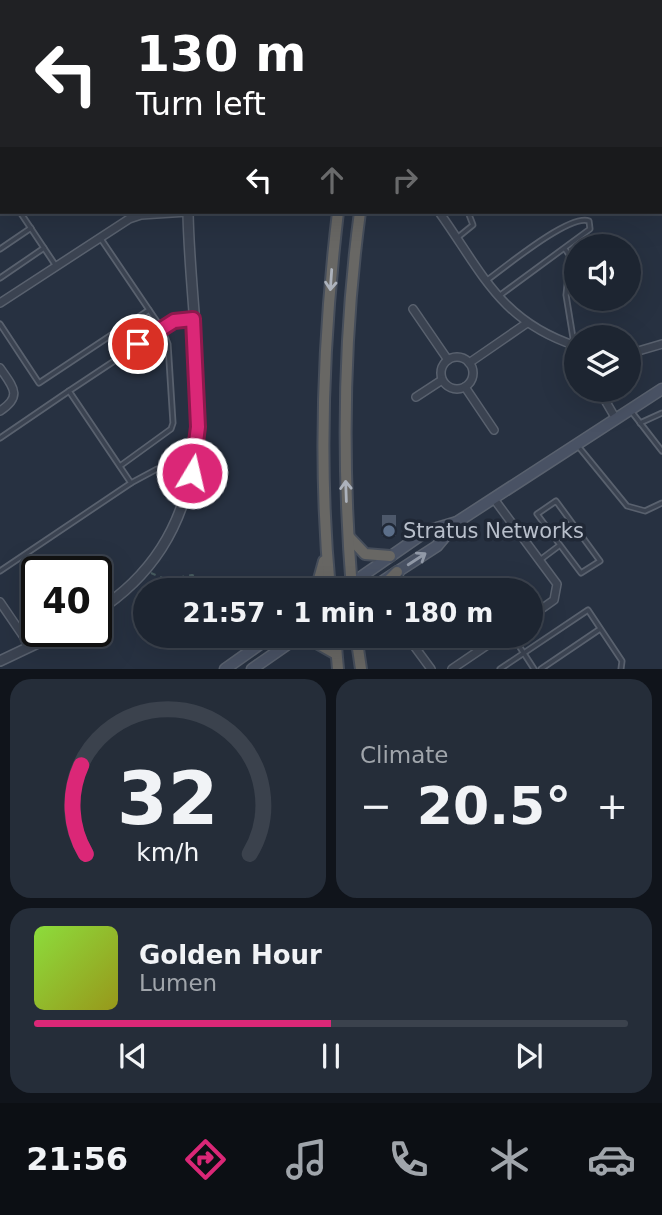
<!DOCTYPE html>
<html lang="en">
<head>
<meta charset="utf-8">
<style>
  :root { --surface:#1d2531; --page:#252d39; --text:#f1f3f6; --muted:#a0a5ab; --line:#3b424d; --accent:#db2777 }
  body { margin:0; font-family:"DejaVu Sans",sans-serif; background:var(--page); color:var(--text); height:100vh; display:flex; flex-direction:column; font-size:26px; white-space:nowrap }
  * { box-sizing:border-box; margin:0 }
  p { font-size:23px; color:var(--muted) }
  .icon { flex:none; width:38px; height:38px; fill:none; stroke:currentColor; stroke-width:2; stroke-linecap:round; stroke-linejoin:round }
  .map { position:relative; height:669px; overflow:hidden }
  .details { display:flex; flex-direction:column; gap:10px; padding:10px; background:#10141b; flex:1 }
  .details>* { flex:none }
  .hud { position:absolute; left:0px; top:0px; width:663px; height:214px; box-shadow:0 7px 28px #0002,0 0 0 2px var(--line); background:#202124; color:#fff; overflow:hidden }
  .tools { position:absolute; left:564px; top:234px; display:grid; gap:14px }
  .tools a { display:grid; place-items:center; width:77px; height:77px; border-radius:50%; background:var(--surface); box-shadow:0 7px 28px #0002,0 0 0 2px var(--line); font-size:35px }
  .speed { position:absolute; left:21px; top:556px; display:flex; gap:14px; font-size:35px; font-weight:700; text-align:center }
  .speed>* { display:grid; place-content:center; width:91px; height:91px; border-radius:50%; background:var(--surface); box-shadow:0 7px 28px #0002,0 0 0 2px var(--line); line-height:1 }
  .speed .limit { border:4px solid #111; border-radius:10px; background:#fff; color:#111 }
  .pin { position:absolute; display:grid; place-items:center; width:60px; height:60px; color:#fff; margin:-30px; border:4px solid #fff; border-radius:50%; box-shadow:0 2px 7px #0007 }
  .me { position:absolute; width:77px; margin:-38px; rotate:9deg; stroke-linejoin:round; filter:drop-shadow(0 0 5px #0008) }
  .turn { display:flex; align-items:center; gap:24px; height:147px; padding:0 21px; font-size:32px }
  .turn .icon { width:91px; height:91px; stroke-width:2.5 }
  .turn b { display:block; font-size:49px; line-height:60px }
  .lanes { display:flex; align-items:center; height:66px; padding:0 21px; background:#0003; justify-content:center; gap:35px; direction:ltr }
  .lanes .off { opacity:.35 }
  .big { font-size:52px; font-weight:800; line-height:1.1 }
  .details .tile { flex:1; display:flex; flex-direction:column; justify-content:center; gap:10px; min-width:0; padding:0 24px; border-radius:21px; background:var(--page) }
  .details .dial { align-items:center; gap:0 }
  .dial svg { height:182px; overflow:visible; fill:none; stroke:var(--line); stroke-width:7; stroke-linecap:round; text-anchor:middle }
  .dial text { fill:var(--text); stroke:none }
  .song { display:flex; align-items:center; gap:21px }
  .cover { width:84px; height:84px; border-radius:10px; background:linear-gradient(135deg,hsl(90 70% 55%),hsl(60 70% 35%)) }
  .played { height:7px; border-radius:4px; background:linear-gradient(90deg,var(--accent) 50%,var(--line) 50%) }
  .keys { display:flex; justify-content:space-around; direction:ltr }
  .heat { display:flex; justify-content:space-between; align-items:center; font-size:38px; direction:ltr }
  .details .tiles { flex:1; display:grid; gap:10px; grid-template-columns:1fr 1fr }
  .tile:last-child { grid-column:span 2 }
  .trip { position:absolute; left:133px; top:578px; width:410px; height:70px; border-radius:35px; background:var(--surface); box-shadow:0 7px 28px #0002,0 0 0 2px var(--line); font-weight:800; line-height:70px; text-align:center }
  .menu { display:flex; height:112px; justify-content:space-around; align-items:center; background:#0c0f14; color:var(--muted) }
  .menu .icon { width:49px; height:49px }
  .menu .on { color:var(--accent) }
  .menu b { font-size:32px; color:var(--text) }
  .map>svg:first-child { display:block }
</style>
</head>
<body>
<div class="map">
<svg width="662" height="669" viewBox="0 0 662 669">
  <rect width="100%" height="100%" fill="#273141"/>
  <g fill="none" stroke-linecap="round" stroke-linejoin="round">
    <!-- stream -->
    <path stroke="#3d4e69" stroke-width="2.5" d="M0 42H2"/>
  </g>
  <!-- building -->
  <rect fill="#4d586a" x="382" y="515" width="14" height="21"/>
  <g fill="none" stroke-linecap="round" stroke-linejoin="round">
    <defs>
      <g id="service">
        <path d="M525 0H527"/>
        <path d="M514 2 515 0"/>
        <path d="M662 52V51"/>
        <path d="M0 182 2 184"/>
        <path d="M0 209 2 208"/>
        <path d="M20 212 56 266"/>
        <path d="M457 238 473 225 468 212"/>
        <path d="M101 239 162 329 168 344 173 423 171 429 120 466"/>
        <path d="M0 249 31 228"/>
        <path d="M565 249 570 256 566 295 574 344"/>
        <path d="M0 278 44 248"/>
        <path d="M486 281C504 268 570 213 589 221L590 229 499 296"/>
        <path d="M0 324 39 383 149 310"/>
        <path d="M631 411 662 451"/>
        <path d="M640 423 662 413"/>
        <path d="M0 438 69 391"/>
        <path d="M578 446 627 506 645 511 662 503"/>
        <path d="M187 472 157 469 131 483 69 391 170 324 193 319"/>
        <path d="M540 560 560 545 581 573 600 561 556 501 537 514 560 545"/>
        <path d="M0 571 131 483"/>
        <path d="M398 573 407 585 400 590"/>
        <path d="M473 635 479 649"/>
        <path d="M512 635 534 669"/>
        <path d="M500 669 588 610 622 661 621 669"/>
        <path d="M541 669 600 629"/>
      </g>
      <g id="minor">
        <path d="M473 2 476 0"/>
        <path d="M439 212C482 272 500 321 576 346"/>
        <path d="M0 303 129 219 141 215 188 212"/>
        <path d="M413 309 448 360"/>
        <path d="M628 354 662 344"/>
        <circle cx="457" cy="373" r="16"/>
        <path d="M469 363 527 323"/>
        <path d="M0 368C13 387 23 396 0 411"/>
        <path d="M465 387 494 430"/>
        <path d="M599 390 616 419"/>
        <path d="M416 397 442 380"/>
        <path d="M494 499 557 584 554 600 530 617"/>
        <path d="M0 602 30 646"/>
        <path d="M406 635 431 669"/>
        <path d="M452 669 502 635"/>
      </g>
      <g id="tertiary">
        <path d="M205 2 206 0"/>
        <path d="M96 612C240 520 190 353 188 212"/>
        <path d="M0 661 61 632"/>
      </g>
      <g id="secondary">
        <path d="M0 68H2"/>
        <path d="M0 83H2"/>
        <path d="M342 590 427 531 457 522 662 389"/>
        <path d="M369 590 437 546 457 522"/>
        <path d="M225 669 273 635"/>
        <path d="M252 669 301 635"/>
      </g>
      <g id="trunk">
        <path d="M379 2V0"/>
        <path d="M402 2 403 0"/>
        <path d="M349 537 365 554 390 556"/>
        <path d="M316 590 324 561"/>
        <path d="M330 590C318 463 323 338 338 212"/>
        <path d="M352 590C342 464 343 337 360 212"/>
        <path d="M379 590 397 572"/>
        <path d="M335 635 338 669"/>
        <path d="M356 635 361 669"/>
        <path d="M291 642 313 641 336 654"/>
      </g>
    </defs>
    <!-- service casing -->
    <use href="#service" stroke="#59616e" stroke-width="7"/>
    <!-- minor casing -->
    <use href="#minor" stroke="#59616e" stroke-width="10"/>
    <!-- tertiary casing -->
    <use href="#tertiary" stroke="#59616e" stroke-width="12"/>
    <!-- secondary casing -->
    <use href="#secondary" stroke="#59616e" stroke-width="13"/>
    <!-- trunk casing -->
    <use href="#trunk" stroke="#464e5b" stroke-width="14"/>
    <!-- path -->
    <path stroke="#475b5f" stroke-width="2" stroke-dasharray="5 5" stroke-linecap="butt" d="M151 573 167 580 192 575 240 590"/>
    <!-- service -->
    <use href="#service" stroke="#3b4351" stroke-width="3.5"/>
    <!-- minor -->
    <use href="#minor" stroke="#3b4351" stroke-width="7"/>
    <!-- tertiary -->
    <use href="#tertiary" stroke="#3b4351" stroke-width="9"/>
    <!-- secondary -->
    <use href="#secondary" stroke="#495264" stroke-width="10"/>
    <!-- trunk -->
    <use href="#trunk" stroke="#686764" stroke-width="10"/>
  </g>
  <!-- one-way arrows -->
  <defs><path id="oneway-shaft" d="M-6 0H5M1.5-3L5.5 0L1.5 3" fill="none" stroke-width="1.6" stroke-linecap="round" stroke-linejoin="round" transform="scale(1.75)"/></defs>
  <g stroke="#acb2bc">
    <use href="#oneway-shaft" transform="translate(331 280) rotate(94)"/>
    <use href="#oneway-shaft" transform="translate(346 491) rotate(-92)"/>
  </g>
  <use stroke="#9199a7" href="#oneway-shaft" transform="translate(417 559) rotate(-33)"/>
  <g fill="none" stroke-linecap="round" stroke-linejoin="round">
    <defs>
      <path id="route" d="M138 344 174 321 193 319 198 427 192 473"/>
    </defs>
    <!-- route casing -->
    <use href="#route" stroke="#8e194d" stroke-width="18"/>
    <!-- route -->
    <use href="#route" stroke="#db2777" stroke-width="12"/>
  </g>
  <!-- markers -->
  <circle fill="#5c6f8a" stroke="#202836" stroke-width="2.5" cx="389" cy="531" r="7"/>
  <g text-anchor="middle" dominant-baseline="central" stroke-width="7" stroke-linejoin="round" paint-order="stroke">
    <!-- poi labels -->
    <g font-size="21" fill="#b8bfcb" stroke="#202836" text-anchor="start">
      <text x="403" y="531">Stratus Networks</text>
    </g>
  </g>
</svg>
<div class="tools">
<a><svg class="icon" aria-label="sound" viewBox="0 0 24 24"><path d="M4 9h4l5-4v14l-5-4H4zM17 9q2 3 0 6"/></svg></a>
<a><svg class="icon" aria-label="layers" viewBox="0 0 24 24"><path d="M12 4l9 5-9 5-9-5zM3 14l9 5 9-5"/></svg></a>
</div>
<div class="speed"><div class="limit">40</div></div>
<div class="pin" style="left:138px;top:344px;background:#d93025"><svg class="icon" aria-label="arrive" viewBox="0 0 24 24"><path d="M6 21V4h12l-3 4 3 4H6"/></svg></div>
<svg class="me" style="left:192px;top:473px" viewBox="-20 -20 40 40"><circle r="17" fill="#db2777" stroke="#fff" stroke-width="3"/><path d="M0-11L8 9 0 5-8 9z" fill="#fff"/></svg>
<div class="trip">21:57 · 1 min · 180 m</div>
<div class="hud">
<div class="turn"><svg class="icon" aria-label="left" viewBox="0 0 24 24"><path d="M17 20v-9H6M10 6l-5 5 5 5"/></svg><div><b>130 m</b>Turn left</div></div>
<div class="lanes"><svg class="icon" aria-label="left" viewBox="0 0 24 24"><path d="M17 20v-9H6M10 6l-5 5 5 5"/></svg><svg class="icon off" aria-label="ahead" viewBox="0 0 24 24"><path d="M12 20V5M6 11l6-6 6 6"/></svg><svg class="icon off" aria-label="right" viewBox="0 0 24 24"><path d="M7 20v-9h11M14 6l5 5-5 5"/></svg></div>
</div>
</div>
<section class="details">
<div class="tiles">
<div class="tile dial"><svg viewBox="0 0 100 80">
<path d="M14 69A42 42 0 1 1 86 69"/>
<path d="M14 69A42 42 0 0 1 12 30" stroke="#db2777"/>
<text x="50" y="56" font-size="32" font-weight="700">32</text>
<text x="50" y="72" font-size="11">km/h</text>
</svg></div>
<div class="tile"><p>Climate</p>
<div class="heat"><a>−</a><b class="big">20.5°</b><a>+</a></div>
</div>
<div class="tile">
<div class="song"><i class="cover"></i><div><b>Golden Hour</b><p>Lumen</p></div></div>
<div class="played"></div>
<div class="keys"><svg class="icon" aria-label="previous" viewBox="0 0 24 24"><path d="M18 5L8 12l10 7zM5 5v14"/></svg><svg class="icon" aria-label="pause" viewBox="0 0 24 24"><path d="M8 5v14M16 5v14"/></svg><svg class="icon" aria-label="next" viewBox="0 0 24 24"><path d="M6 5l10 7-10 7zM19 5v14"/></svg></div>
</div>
</div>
</section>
<nav class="menu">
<b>21:56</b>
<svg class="icon on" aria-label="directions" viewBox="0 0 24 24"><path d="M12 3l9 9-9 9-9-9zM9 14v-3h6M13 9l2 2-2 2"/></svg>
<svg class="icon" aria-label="music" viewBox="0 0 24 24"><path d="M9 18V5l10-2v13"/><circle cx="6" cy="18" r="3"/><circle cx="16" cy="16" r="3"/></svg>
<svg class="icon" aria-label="phone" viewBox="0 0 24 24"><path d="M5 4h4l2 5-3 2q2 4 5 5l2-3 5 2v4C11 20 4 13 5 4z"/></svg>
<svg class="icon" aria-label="climate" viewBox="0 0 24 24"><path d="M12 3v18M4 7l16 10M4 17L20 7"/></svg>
<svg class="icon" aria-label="car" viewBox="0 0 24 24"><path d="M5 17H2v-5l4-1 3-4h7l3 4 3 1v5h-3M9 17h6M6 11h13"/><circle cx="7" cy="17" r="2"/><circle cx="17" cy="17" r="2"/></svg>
</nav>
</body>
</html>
